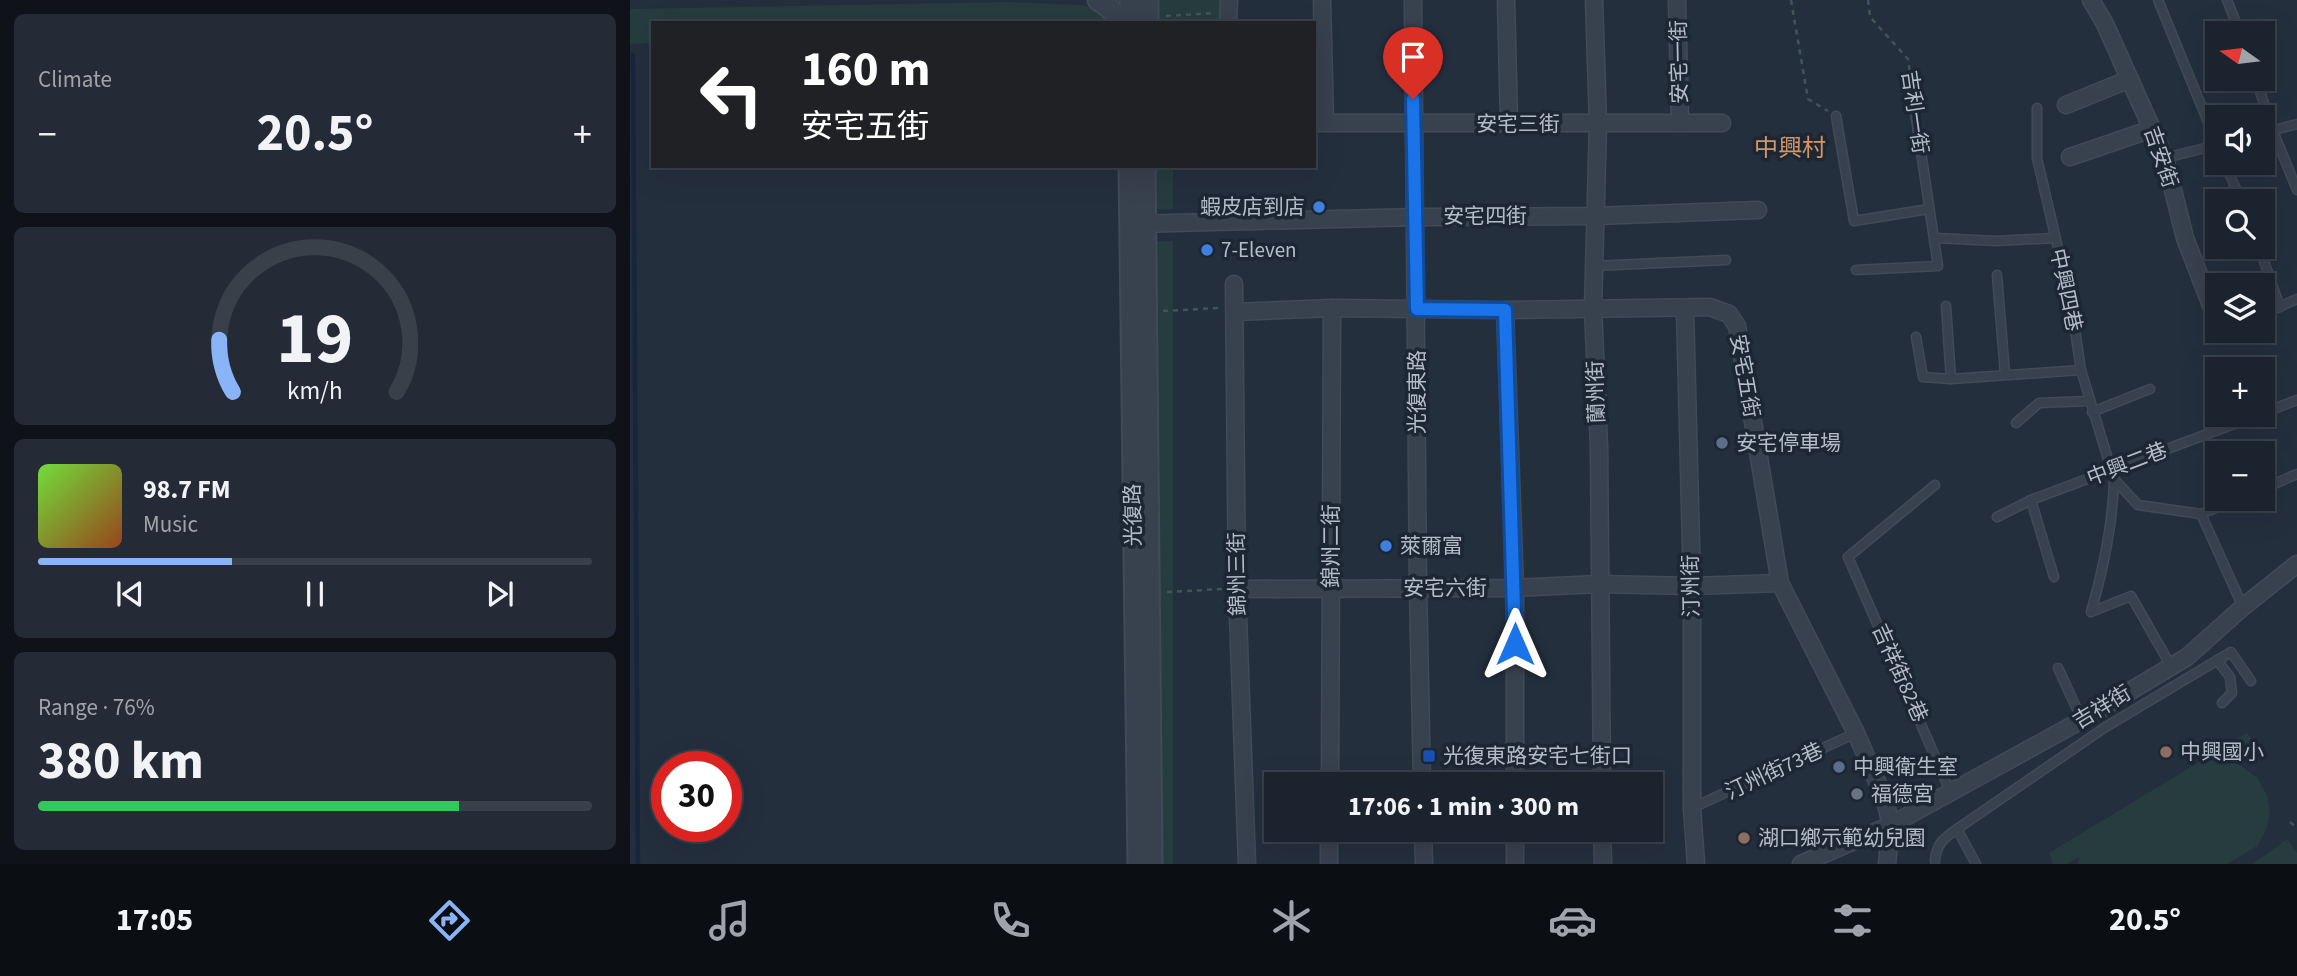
<!DOCTYPE html>
<html lang="en">
<head>
<meta charset="utf-8">
<style>
  :root { --surface:#1b232e; --page:#242b36; --text:#f1f3f6; --muted:#a0a4aa; --line:#39404a; --accent:#8ab4f8 }
  body { margin:0; font-family:"Source Sans 3","Noto Sans TC",sans-serif; background:var(--page); color:var(--text); height:100vh; display:flex; flex-direction:column; font-size:26px; white-space:nowrap }
  * { box-sizing:border-box; margin:0 }
  p { font-size:23px; color:var(--muted) }
  .icon { flex:none; width:38px; height:38px; fill:none; stroke:currentColor; stroke-width:2; stroke-linecap:round; stroke-linejoin:round }
  .map { position:relative; flex:1; overflow:hidden }
  .drawer { display:flex; flex-direction:column; gap:14px; padding:14px; background:#0f1319; width:630px }
  .drawer>* { flex:none }
  .top-card { position:absolute; left:21px; top:21px; width:665px; height:147px; border-radius:0px; box-shadow:0 7px 28px #0002,0 0 0 2px var(--line); background:#202124; color:#fff; overflow:hidden }
  .needle { width:46px; rotate:284deg }
  .controls { position:absolute; left:1575px; top:21px; display:grid; gap:14px }
  .controls a { display:grid; place-items:center; width:70px; height:70px; border-radius:0px; background:var(--surface); box-shadow:0 7px 28px #0002,0 0 0 2px var(--line); font-size:35px }
  .speed { position:absolute; left:21px; top:751px; display:flex; gap:14px; font-size:35px; font-weight:700; text-align:center }
  .speed>* { display:grid; place-content:center; width:91px; height:91px; border-radius:50%; background:var(--surface); box-shadow:0 7px 28px #0002,0 0 0 2px var(--line); line-height:1 }
  .speed .limit { border:10px solid #d22; background:#fff; color:#111 }
  .pin { position:absolute; display:grid; place-items:center; width:60px; height:60px; color:#fff; margin:-72px -30px; border-radius:50% 50% 50% 0; rotate:-45deg; box-shadow:0 0 7px #0007 }
  .pin .icon { rotate:45deg }
  .me { position:absolute; width:77px; margin:-38px; rotate:0deg; stroke-linejoin:round; filter:drop-shadow(0 0 5px #0008) }
  .turn { display:flex; align-items:center; gap:24px; height:147px; padding:0 35px; font-size:32px }
  .turn .icon { width:91px; height:91px; stroke-width:2.5 }
  .turn b { display:block; font-size:49px; line-height:60px }
  .big { font-size:52px; font-weight:700; line-height:1.1 }
  .drawer .card { flex:1; display:flex; flex-direction:column; justify-content:center; gap:10px; min-width:0; padding:0 24px; border-radius:10px; background:var(--page) }
  .drawer .dial { align-items:center; gap:0 }
  .dial svg { height:182px; overflow:visible; fill:none; stroke:var(--line); stroke-width:7; stroke-linecap:round; text-anchor:middle }
  .dial text { fill:var(--text); stroke:none }
  .song { display:flex; align-items:center; gap:21px }
  .cover { width:84px; height:84px; border-radius:10px; background:linear-gradient(135deg,hsl(100 70% 55%),hsl(20 70% 35%)) }
  .played { height:7px; border-radius:4px; background:linear-gradient(90deg,var(--accent) 35%,var(--line) 35%) }
  .keys { display:flex; justify-content:space-around; direction:ltr }
  .heat { display:flex; justify-content:space-between; align-items:center; font-size:38px; direction:ltr }
  .charge { height:10px; border-radius:5px; background:linear-gradient(90deg,#34c759 76%,var(--line) 0) }
  .trip { position:absolute; left:634px; top:772px; width:399px; height:70px; border-radius:0px; background:var(--surface); box-shadow:0 7px 28px #0002,0 0 0 2px var(--line); font-weight:700; line-height:70px; text-align:center }
  .dock { display:flex; height:112px; justify-content:space-around; align-items:center; background:#0b0e12; color:var(--muted) }
  .dock .icon { width:49px; height:49px }
  .dock .on { color:var(--accent) }
  .dock b { font-size:32px; color:var(--text) }
  main { display:flex; flex:1; min-height:0 }
  .map>svg:first-child { display:block }
</style>
</head>
<body>
<main>
<section class="drawer">
<div class="card"><p>Climate</p>
<div class="heat"><a>−</a><b class="big">20.5°</b><a>+</a></div>
</div>
<div class="card dial"><svg viewBox="0 0 100 80">
<path d="M14 69A42 42 0 1 1 86 69"/>
<path d="M14 69A42 42 0 0 1 8 46" stroke="#8ab4f8"/>
<text x="50" y="56" font-size="32" font-weight="700">19</text>
<text x="50" y="72" font-size="11">km/h</text>
</svg></div>
<div class="card">
<div class="song"><i class="cover"></i><div><b>98.7 FM</b><p>Music</p></div></div>
<div class="played"></div>
<div class="keys"><svg class="icon" aria-label="previous" viewBox="0 0 24 24"><path d="M18 5L8 12l10 7zM5 5v14"/></svg><svg class="icon" aria-label="pause" viewBox="0 0 24 24"><path d="M8 5v14M16 5v14"/></svg><svg class="icon" aria-label="next" viewBox="0 0 24 24"><path d="M6 5l10 7-10 7zM19 5v14"/></svg></div>
</div>
<div class="card"><p>Range · 76%</p><b class="big">380 km</b><div class="charge"></div></div>
</section>
<div class="map">
<svg width="1667" height="864" viewBox="0 0 1667 864">
  <rect width="100%" height="100%" fill="#242f3e"/>
  <!-- green -->
  <g fill="#263c3f">
    <path d="M522 0H595L594 23H522Z"/>
    <path d="M377 2 452 5 470 11 481 23H467L463 20 23 23V43L0 44V9Z"/>
    <path d="M521 166H543V209L521 210Z"/>
    <path d="M543 241V864H526L518 242Z"/>
    <path d="M1617 733 1627 746 1606 762 1627 778 1637 795 1640 814 1636 830 1627 846 1597 864H1448L1449 857 1437 864H1423L1419 853Z"/>
    <path d="M1657 839 1667 853V864H1623Z"/>
  </g>
  <g fill="none" stroke-linecap="round" stroke-linejoin="round">
    <!-- stream -->
    <path stroke="#17263c" stroke-width="4.5" d="M3 55 8 864"/>
    <defs>
      <g id="service">
        <path d="M1528 0 1587 144"/>
        <path d="M1597 0 1610 33"/>
        <path d="M1626 79 1643 131 1667 190"/>
        <path d="M1407 108V158L1441 304 1451 370 1484 479 1508 505 1571 514 1609 499"/>
        <path d="M1206 116 1224 221 1299 209"/>
        <path d="M1633 133 1667 124"/>
        <path d="M1535 158 1587 145"/>
        <path d="M1595 163 1611 201"/>
        <path d="M1306 238 1366 241 1425 238"/>
        <path d="M1629 247 1650 307"/>
        <path d="M963 266 1096 260"/>
        <path d="M1226 270 1308 266 1284 105"/>
        <path d="M1367 275 1375 374"/>
        <path d="M1316 306 1321 379"/>
        <path d="M1633 314 1667 299"/>
        <path d="M1286 337 1293 377 1321 379 1451 370"/>
        <path d="M1462 412 1520 389"/>
        <path d="M1633 413 1667 400"/>
        <path d="M1386 423 1409 403 1459 401"/>
        <path d="M1484 479C1483 523 1473 570 1461 612L1501 596 1541 666"/>
        <path d="M1305 485 1218 557 1320 791"/>
        <path d="M1633 489 1667 474"/>
        <path d="M1401 500 1424 577"/>
        <path d="M1571 514 1613 607"/>
        <path d="M1367 517 1401 500 1628 415"/>
        <path d="M1587 660 1600 677 1602 693 1592 703"/>
        <path d="M1428 668 1452 720"/>
        <path d="M1062 808 1226 733"/>
        <path d="M1305 861C1306 844 1314 838 1327 829"/>
        <path d="M1346 864 1327 829 1474 728 1601 652 1621 681"/>
      </g>
      <g id="minor">
        <path d="M692 0 695 122"/>
        <path d="M783 0 788 587 792 784"/>
        <path d="M876 0 879 123"/>
        <path d="M964 0 968 124 963 308 969 447 972 784"/>
        <path d="M1047 0 1050 123"/>
        <path d="M1461 0 1475 24 1535 158 1555 238 1587 321"/>
        <path d="M598 23 599 0"/>
        <path d="M1436 105 1500 79"/>
        <path d="M684 123H1092"/>
        <path d="M1440 157 1522 129"/>
        <path d="M505 224 787 217 965 216 1128 210"/>
        <path d="M604 284 607 589 617 864"/>
        <path d="M1055 309 1062 586V808L1066 864"/>
        <path d="M875 310 885 588V784"/>
        <path d="M605 312 702 308 875 310 1080 307 1099 314 1107 326 1150 583 1226 733 1255 800 1261 825 1257 864"/>
        <path d="M607 589 885 588 969 584 1062 586 1150 583"/>
        <path d="M700 784 702 308"/>
        <path d="M793 830 794 864"/>
        <path d="M972 830 973 864"/>
        <path d="M699 864V830"/>
        <path d="M885 864V830"/>
        <path d="M1171 864 1261 825 1452 720 1557 657 1613 607 1667 564"/>
      </g>
      <g id="tertiary">
        <path d="M468 0 479 8 493 23"/>
        <path d="M500 0 501 23"/>
        <path d="M518 23V0"/>
        <path d="M499 166 508 864"/>
        <path d="M515 166 522 864"/>
      </g>
    </defs>
    <!-- service casing -->
    <use href="#service" stroke="#414a57" stroke-width="11"/>
    <!-- minor casing -->
    <use href="#minor" stroke="#414a57" stroke-width="19"/>
    <!-- tertiary casing -->
    <use href="#tertiary" stroke="#414a57" stroke-width="23"/>
    <!-- path -->
    <g stroke="#3f5557" stroke-width="2.5" stroke-dasharray="5 5" stroke-linecap="butt">
      <path d="M1161 0 1178 99 1198 111"/>
      <path d="M1238 0 1240 17 1278 59 1283 95"/>
      <path d="M536 16 585 13"/>
      <path d="M533 311 589 308"/>
      <path d="M537 592 593 589"/>
      <path d="M1660 822 1667 828"/>
    </g>
    <!-- service -->
    <use href="#service" stroke="#38414e" stroke-width="8"/>
    <!-- minor -->
    <use href="#minor" stroke="#38414e" stroke-width="16"/>
    <!-- tertiary -->
    <use href="#tertiary" stroke="#38414e" stroke-width="19"/>
  </g>
  <g fill="none" stroke-linecap="round" stroke-linejoin="round">
    <defs>
      <path id="route" d="M783 99 787 309 875 310 885 644"/>
    </defs>
    <!-- route casing -->
    <use href="#route" stroke="#114b97" stroke-width="18"/>
    <!-- route -->
    <use href="#route" stroke="#1a73e8" stroke-width="12"/>
  </g>
  <!-- markers -->
  <g fill="#3f7fe0" stroke="#1d2633" stroke-width="2.5">
    <circle cx="689" cy="207" r="7"/>
    <circle cx="577" cy="250" r="7"/>
    <circle cx="756" cy="546" r="7"/>
  </g>
  <g fill="#5c6f8a" stroke="#1d2633" stroke-width="2.5">
    <circle cx="1092" cy="443" r="7"/>
    <circle cx="1209" cy="767" r="7"/>
  </g>
  <g fill="#8d6e63" stroke="#1d2633" stroke-width="2.5">
    <circle cx="1536" cy="752" r="7"/>
    <circle cx="1114" cy="838" r="7"/>
  </g>
  <rect fill="#1a4fb4" stroke="#1d2633" stroke-width="2.5" x="792" y="749" width="14" height="14" rx="3.5"/>
  <circle fill="#6b7280" stroke="#1d2633" stroke-width="2.5" cx="1227" cy="794" r="7"/>
  <g text-anchor="middle" dominant-baseline="central" stroke-width="7" stroke-linejoin="round" paint-order="stroke">
    <!-- street labels -->
    <g font-size="21" fill="#b4bcc9" stroke="#1d2633">
      <text transform="translate(1049 62) rotate(-91)">安宅一街</text>
      <text transform="translate(1285 112) rotate(82)">吉利一街</text>
      <text x="888" y="124">安宅三街</text>
      <text transform="translate(1531 157) rotate(71)">吉安街</text>
      <text x="855" y="216">安宅四街</text>
      <text transform="translate(1436 290) rotate(78)">中興四巷</text>
      <text transform="translate(1115 376) rotate(80)">安宅五街</text>
      <text transform="translate(787 392) rotate(-90)">光復東路</text>
      <text transform="translate(966 392) rotate(-92)">蘭州街</text>
      <text transform="translate(1497 464) rotate(-21)">中興二巷</text>
      <text transform="translate(503 515) rotate(-91)">光復路</text>
      <text transform="translate(701 546) rotate(-90)">錦州二街</text>
      <text transform="translate(607 574) rotate(-91)">錦州三街</text>
      <text transform="translate(1061 586) rotate(-91)">汀州街</text>
      <text x="815" y="588">安宅六街</text>
      <text transform="translate(1270 673) rotate(66)">吉祥街82巷</text>
      <text transform="translate(1472 707) rotate(-31)">吉祥街</text>
      <text transform="translate(1144 771) rotate(-25)">汀州街73巷</text>
    </g>
    <!-- poi labels -->
    <g font-size="21" fill="#b4bcc9" stroke="#1d2633" text-anchor="start">
      <text x="675" y="207" text-anchor="end">蝦皮店到店</text>
      <text x="591" y="250">7-Eleven</text>
      <text x="1106" y="443">安宅停車場</text>
      <text x="770" y="546">萊爾富</text>
      <text x="1550" y="752">中興國小</text>
      <text x="813" y="756">光復東路安宅七街口</text>
      <text x="1223" y="767">中興衛生室</text>
      <text x="1241" y="794">福德宮</text>
      <text x="1128" y="838">湖口鄉示範幼兒園</text>
    </g>
    <!-- quarter labels -->
    <g font-size="24" fill="#d59563" stroke="#1d2633">
      <text x="1160" y="148">中興村</text>
    </g>
  </g>
</svg>
<div class="controls">
<a><svg class="needle" viewBox="-14 -14 28 28"><path d="M0-13l5 13h-10z" fill="#e53935"/><path d="M0 13l5-13h-10z" fill="#a0a4aa"/></svg></a>
<a><svg class="icon" aria-label="sound" viewBox="0 0 24 24"><path d="M4 9h4l5-4v14l-5-4H4zM17 9q2 3 0 6"/></svg></a>
<a><svg class="icon" aria-label="search" viewBox="0 0 24 24"><circle cx="10" cy="10" r="6"/><path d="M15 15l6 6"/></svg></a>
<a><svg class="icon" aria-label="layers" viewBox="0 0 24 24"><path d="M12 4l9 5-9 5-9-5zM3 14l9 5 9-5"/></svg></a>
<a>+</a>
<a>−</a>
</div>
<div class="speed"><div class="limit">30</div></div>
<div class="pin" style="left:783px;top:99px;background:#d93025"><svg class="icon" aria-label="arrive" viewBox="0 0 24 24"><path d="M6 21V4h12l-3 4 3 4H6"/></svg></div>
<svg class="me" style="left:885px;top:644px" viewBox="-20 -20 40 40"><path d="M0-17L14 15 0 8-14 15z" fill="#1a73e8" stroke="#fff" stroke-width="4"/></svg>
<div class="trip">17:06 · 1 min · 300 m</div>
<div class="top-card">
<div class="turn"><svg class="icon" aria-label="left" viewBox="0 0 24 24"><path d="M17 20v-9H6M10 6l-5 5 5 5"/></svg><div><b>160 m</b>安宅五街</div></div>
</div>
</div>
</main>
<nav class="dock">
<b>17:05</b>
<svg class="icon on" aria-label="directions" viewBox="0 0 24 24"><path d="M12 3l9 9-9 9-9-9zM9 14v-3h6M13 9l2 2-2 2"/></svg>
<svg class="icon" aria-label="music" viewBox="0 0 24 24"><path d="M9 18V5l10-2v13"/><circle cx="6" cy="18" r="3"/><circle cx="16" cy="16" r="3"/></svg>
<svg class="icon" aria-label="phone" viewBox="0 0 24 24"><path d="M5 4h4l2 5-3 2q2 4 5 5l2-3 5 2v4C11 20 4 13 5 4z"/></svg>
<svg class="icon" aria-label="climate" viewBox="0 0 24 24"><path d="M12 3v18M4 7l16 10M4 17L20 7"/></svg>
<svg class="icon" aria-label="car" viewBox="0 0 24 24"><path d="M5 17H2v-5l4-1 3-4h7l3 4 3 1v5h-3M9 17h6M6 11h13"/><circle cx="7" cy="17" r="2"/><circle cx="17" cy="17" r="2"/></svg>
<svg class="icon" aria-label="filters" viewBox="0 0 24 24"><path d="M4 7h16M4 17h16"/><circle cx="9" cy="7" r="2"/><circle cx="15" cy="17" r="2"/></svg>
<b>20.5°</b>
</nav>
</body>
</html>
